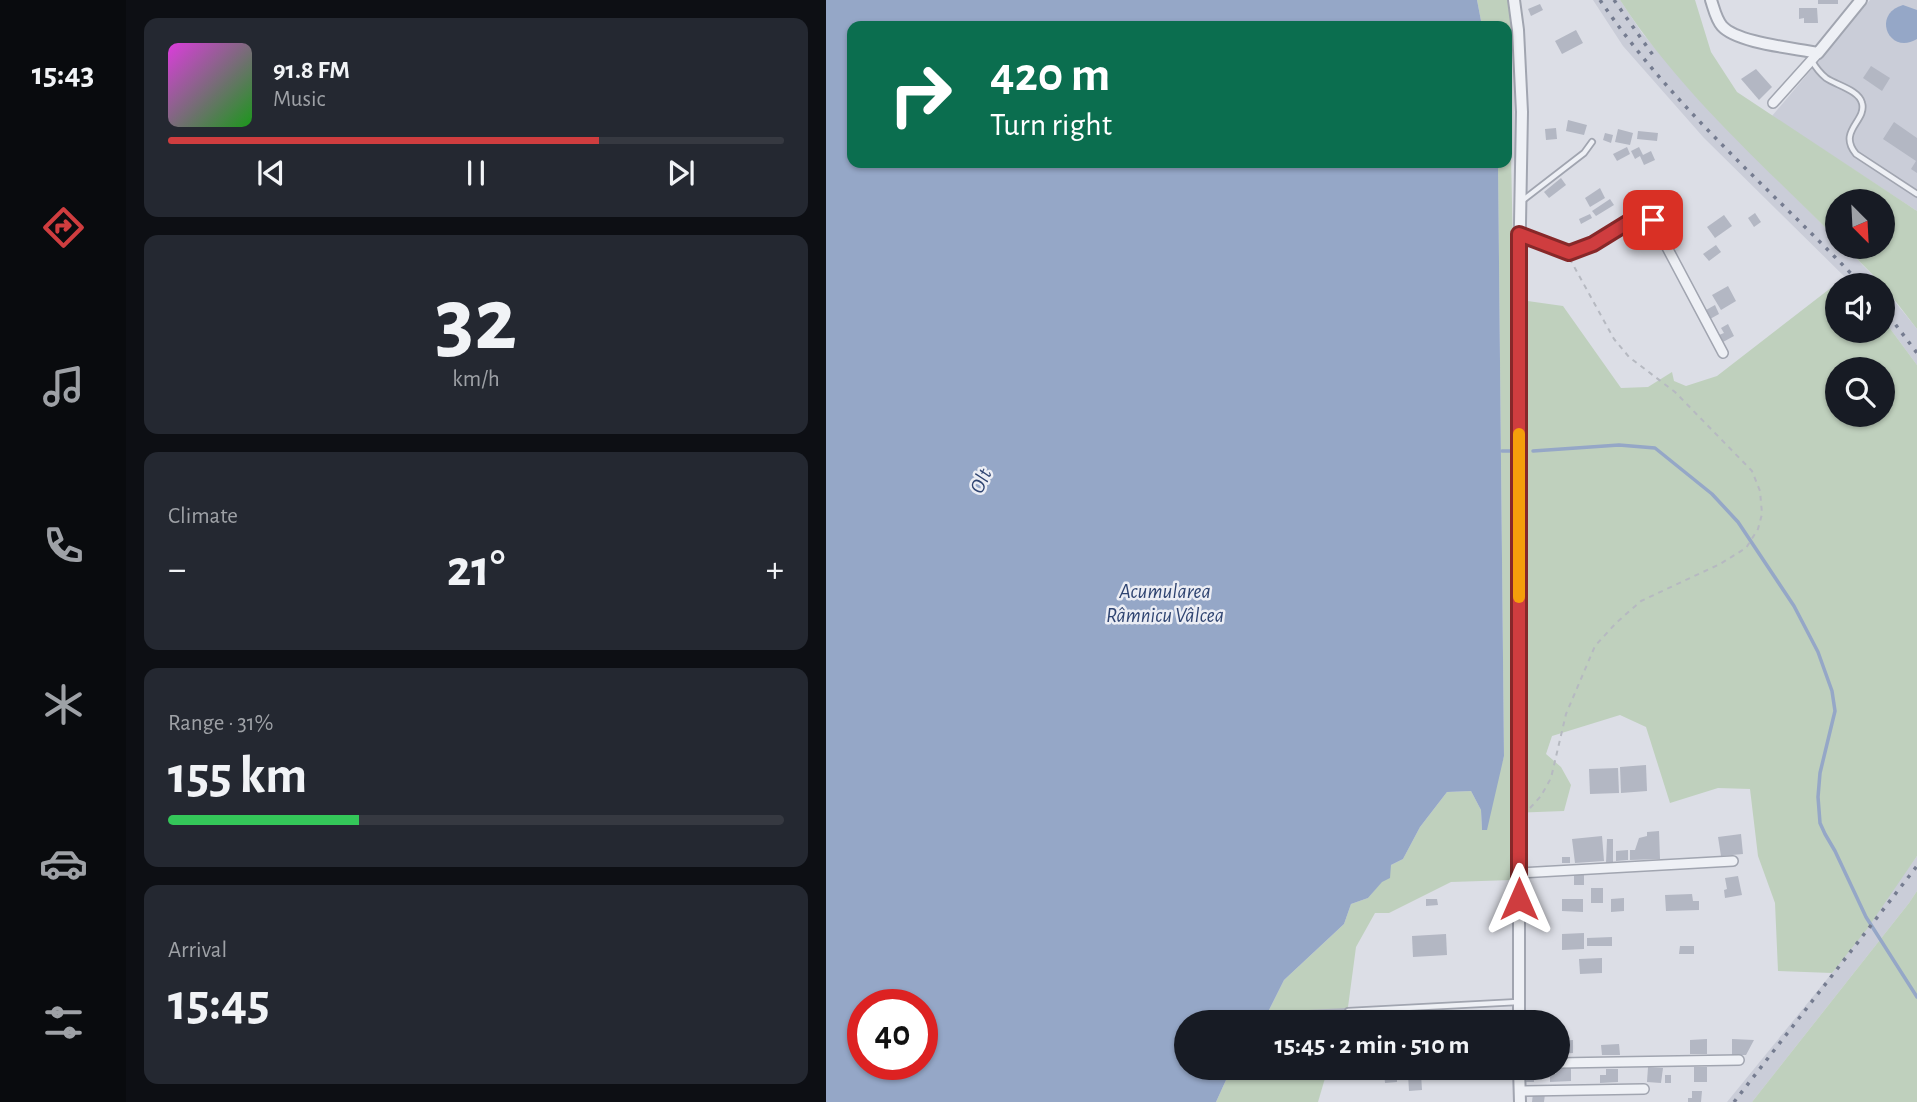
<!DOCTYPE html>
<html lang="en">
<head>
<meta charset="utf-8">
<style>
  :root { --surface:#171b24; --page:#242831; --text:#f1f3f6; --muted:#9ea1a6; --line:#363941; --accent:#cf3d3f }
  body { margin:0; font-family:"Alegreya Sans",sans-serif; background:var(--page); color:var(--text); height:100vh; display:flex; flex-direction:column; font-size:26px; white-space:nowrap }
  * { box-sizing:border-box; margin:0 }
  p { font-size:23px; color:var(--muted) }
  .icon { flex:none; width:38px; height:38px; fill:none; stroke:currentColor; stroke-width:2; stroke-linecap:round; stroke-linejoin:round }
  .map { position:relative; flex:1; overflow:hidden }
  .side { display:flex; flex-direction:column; gap:18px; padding:18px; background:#0d0f14; width:700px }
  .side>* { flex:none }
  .top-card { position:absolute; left:21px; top:21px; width:665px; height:147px; border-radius:14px; box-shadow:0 2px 5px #0004; background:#0b6e4f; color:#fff; overflow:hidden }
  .needle { width:46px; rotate:156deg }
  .controls { position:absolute; left:999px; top:189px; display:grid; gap:14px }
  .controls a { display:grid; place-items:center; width:70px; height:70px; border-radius:50%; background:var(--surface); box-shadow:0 2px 5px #0004; font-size:35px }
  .speed { position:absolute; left:21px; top:989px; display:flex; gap:14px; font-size:35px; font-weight:700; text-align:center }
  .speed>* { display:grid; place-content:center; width:91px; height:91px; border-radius:50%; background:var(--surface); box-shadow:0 2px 5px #0004; line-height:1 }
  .speed .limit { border:10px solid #d22; background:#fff; color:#111 }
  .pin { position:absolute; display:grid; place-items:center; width:60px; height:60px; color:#fff; margin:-30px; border-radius:14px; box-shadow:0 4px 10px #0006 }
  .me { position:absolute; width:77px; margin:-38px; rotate:0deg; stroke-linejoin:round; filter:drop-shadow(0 0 5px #0008) }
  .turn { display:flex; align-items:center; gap:24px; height:147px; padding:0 28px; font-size:32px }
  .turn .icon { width:91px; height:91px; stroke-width:2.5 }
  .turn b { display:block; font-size:49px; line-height:60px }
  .big { font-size:52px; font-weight:600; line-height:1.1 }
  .side .widget { flex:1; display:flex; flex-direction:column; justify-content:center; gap:10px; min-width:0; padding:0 24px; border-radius:14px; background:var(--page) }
  .side .dial { align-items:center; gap:0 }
  .dial b { font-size:91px; line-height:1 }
  .song { display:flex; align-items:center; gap:21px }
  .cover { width:84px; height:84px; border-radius:10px; background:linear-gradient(135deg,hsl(300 70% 55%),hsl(120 70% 35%)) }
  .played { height:7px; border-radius:4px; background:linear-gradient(90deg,var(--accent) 70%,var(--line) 70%) }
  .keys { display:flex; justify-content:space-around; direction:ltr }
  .heat { display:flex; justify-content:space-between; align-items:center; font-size:38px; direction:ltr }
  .charge { height:10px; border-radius:5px; background:linear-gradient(90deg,#34c759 31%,var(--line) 0) }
  .trip { position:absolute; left:348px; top:1010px; width:396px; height:70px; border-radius:35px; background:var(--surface); box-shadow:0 2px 5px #0004; font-weight:600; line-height:70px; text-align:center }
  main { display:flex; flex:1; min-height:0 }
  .menu { display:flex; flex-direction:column; width:126px; justify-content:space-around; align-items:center; background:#090b0e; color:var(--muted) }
  .menu .icon { width:49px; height:49px }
  .menu .selected { color:var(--accent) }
  .menu b { font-size:32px; color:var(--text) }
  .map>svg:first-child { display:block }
</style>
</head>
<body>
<main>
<nav class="menu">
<b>15:43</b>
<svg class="icon selected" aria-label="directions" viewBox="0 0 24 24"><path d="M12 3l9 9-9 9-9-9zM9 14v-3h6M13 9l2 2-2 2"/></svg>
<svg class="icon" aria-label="music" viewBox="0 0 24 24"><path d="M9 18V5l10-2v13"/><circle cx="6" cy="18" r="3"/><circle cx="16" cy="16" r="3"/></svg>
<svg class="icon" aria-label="phone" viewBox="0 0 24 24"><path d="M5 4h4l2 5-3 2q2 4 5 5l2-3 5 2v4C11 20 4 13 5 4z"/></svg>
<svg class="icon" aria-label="climate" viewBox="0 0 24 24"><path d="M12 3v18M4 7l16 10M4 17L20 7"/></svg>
<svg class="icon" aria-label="car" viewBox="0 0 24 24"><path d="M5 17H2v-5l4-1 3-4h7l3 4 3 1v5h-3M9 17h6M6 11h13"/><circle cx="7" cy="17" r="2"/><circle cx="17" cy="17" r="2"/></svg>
<svg class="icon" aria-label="filters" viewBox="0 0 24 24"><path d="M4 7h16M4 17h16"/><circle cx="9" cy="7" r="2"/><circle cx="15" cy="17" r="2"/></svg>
</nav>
<section class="side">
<div class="widget">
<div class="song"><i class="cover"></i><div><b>91.8 FM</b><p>Music</p></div></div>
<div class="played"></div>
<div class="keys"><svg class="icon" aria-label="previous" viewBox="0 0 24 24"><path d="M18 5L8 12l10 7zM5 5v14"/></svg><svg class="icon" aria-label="pause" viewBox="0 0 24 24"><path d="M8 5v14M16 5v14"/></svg><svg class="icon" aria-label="next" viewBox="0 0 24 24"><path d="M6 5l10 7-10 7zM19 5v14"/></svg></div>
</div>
<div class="widget dial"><b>32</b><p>km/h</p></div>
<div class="widget"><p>Climate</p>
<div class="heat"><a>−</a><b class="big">21°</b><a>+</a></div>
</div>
<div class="widget"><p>Range · 31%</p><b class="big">155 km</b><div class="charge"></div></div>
<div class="widget"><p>Arrival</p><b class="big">15:45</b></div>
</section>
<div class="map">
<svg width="1091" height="1102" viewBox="0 0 1091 1102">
  <rect width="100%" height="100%" fill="#dcdee6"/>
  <!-- built -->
  <g fill="#cacdd8">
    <path d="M767 0H794L816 33 893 121 1011 239 1012 247H1019L1056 285H1027L878 138 797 46Z"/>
    <path d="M1044 0H1091V211L946 116Z"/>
    <path d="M1057 287 1091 329V365L1057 319Z"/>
    <path d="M1091 856V891L1083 903 926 1102H901L1006 973Z"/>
  </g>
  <!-- green -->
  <g fill="#bfd0bd" fill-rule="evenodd">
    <path d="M651 0H683L689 40 681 41V26H656Z"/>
    <path d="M794 0H869L885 52 911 92 1091 211V329L1057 285 1019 247H1057V201H1012L1011 239C935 163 853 91 794 0Z"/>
    <path d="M681 94 684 106 688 299 737 306 795 388 822 387 846 372 848 381 860 386 891 376 1019 277 1027 285H1012V331H1057V319L1091 365V856L1041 929 1006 973 952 971 949 903 932 856 924 789 892 788 844 803 820 727 794 715 726 736 720 754 735 767 745 785 738 811 687 813 686 880 625 882 563 913H549L530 947 520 1022H439L442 1012 458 980 518 924 525 904 542 898 556 881 565 865 577 859 594 827 621 792 645 791 655 810 656 830 678 756 672 163H681ZM1012 369H1057V415H1012Z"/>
    <path d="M1091 891V1102H926L1083 903Z"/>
    <path d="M414 1068H502L492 1102H390L400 1080Z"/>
  </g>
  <!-- water -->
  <g fill="#95a7c7" fill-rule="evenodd">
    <path d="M0 0H651L656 26H26V163H672L678 756 661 830H656L655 810 645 791 621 792 594 827 577 859 565 865 564 878 556 882 542 898 525 904 518 924 458 980 442 1012 439 1022H360V1068H414L400 1080 390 1102H0ZM37 1004H96V1064H37Z"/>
    <path d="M1077 5 1091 10V39C1063 56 1045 14 1077 5Z"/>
  </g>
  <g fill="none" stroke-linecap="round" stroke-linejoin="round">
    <!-- stream -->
    <g stroke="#95a7c7" stroke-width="3.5">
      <path d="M676 451H688"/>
      <path d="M707 451 793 445 829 448 886 494 912 522 968 606 992 652 1006 691 1009 711 994 773 992 797 994 823 999 834 1009 851 1040 917 1091 997"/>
    </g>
  </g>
  <!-- building -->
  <g fill="#b3b7c3">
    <rect x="992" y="0" width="20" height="4"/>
    <path d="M714 4 717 10 705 16 702 9Z"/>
    <path d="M973 8H991L992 23H978V18L973 19Z"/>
    <path d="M750 30 757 43 736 54 729 41Z"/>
    <path d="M1045 66 1064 78 1056 91 1037 78Z"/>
    <path d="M930 69 946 87 933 100 915 79Z"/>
    <path d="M742 120 761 125 758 135 740 131Z"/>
    <path d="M1068 122 1091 138V173L1085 169 1090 161 1057 139Z"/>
    <path d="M730 128 731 139 720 140 719 129Z"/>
    <path d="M792 129 807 133 804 145 789 142Z"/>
    <path d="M812 131 832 133 831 141 811 139Z"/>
    <path d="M779 133 787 135 785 143 777 140Z"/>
    <path d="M801 147 804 154 791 161 787 154Z"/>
    <path d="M813 147 817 155 825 151 829 160 818 165 814 156 809 159 805 151Z"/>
    <path d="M735 178 740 185 723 198 718 192Z"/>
    <path d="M774 188 779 198 764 207 759 198Z"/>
    <path d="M784 199 788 205 770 216 766 211Z"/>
    <path d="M929 213 935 222 928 227 922 218Z"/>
    <path d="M764 214 766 218 755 224 753 219Z"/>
    <path d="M898 215 906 226 889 238 881 227Z"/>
    <path d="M890 245 895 252 883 261 877 254Z"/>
    <path d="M902 286 910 301 895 310 886 295Z"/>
    <path d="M889 305 893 314 884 319 880 310Z"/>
    <path d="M902 324 908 336 897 342 893 335 898 333 895 328Z"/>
    <path d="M820 765 821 791 795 793 794 767Z"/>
    <path d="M792 768 793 793 764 794 763 769Z"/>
    <path d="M833 831 834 859 804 860V850H809L813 838 821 836V832Z"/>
    <path d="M915 834 917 854 895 856 892 837Z"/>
    <path d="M776 836 778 861 749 863 746 839Z"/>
    <path d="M781 839H787V863H780Z"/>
    <path d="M802 850V860L790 861V851Z"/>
    <rect x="736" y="857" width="8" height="6"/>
    <rect x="748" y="874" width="10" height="11"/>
    <path d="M912 876 916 895 899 898 898 890 901 889 899 878Z"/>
    <rect x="765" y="888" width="12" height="15"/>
    <path d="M866 894 867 901H873V910L840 911 839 895Z"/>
    <path d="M798 898V911L785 912V899Z"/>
    <path d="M600 899H611L612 905 600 906Z"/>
    <path d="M736 899H757V912L736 911Z"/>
    <path d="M758 933V949L736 950V934Z"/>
    <path d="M620 934 621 955 587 957 586 936Z"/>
    <path d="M786 937V946H761V938Z"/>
    <path d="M854 946H868V954H853Z"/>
    <path d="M776 958V973L754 974 753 959Z"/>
    <path d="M520 1008 513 1022H483L482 1010Z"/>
    <path d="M881 1039V1054H864V1040Z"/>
    <path d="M906 1039 928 1040 920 1055H906Z"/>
    <path d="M747 1040V1053L732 1054V1041Z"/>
    <path d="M793 1044 794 1055H776L775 1045Z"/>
    <path d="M822 1067 837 1068 835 1083 821 1082Z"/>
    <rect x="868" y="1067" width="13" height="15"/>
    <path d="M730 1068H745V1081L724 1082V1074H730Z"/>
    <path d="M780 1069H792V1082L774 1083V1075H780Z"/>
    <path d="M542 1071H552V1080H543Z"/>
    <path d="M558 1071H571V1082L559 1083Z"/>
    <path d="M701 1073H708V1082H700Z"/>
    <path d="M595 1074 596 1090 583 1091 582 1075Z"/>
    <rect x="839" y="1075" width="6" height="8"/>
    <path d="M866 1091H876L875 1102H862V1098H866Z"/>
    <path d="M707 1093 719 1094 718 1102H706Z"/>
  </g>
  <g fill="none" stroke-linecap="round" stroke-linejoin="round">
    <defs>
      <g id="service">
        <path d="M986 61C990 68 994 73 1000 78 1010 85 1033 90 1036 103 1041 121 1011 131 1030 154L1091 194"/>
        <path d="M697 200 758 153 766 142"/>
        <path d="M522 1011 692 1002"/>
      </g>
      <g id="minor">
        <path d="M947 103 992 53"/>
        <path d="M693 234 743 252 767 244 808 218C816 214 820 214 827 221L897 353"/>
        <path d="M693 873 907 861"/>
        <path d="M732 1063 913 1060"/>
        <path d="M694 1091 818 1089"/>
      </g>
      <g id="tertiary">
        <path d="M688 0 692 30 696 112 693 279V1022"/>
        <path d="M885 0C888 9 890 19 896 26 911 43 968 48 992 53L1035 0"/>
        <path d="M693 1068 694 1102"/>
      </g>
    </defs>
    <!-- service casing -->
    <use href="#service" stroke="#a1a5b0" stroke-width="8"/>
    <!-- minor casing -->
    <use href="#minor" stroke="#a1a5b0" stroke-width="12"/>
    <!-- tertiary casing -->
    <use href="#tertiary" stroke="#a1a5b0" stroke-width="14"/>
    <!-- path -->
    <g stroke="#b6b9c1" stroke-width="2" stroke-dasharray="5 5" stroke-linecap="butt">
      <path d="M704 808 715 796 725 778 740 714 769 646 790 623 815 601 894 564 920 548 932 529 936 514 934 491 926 471 849 392 803 357 788 339 745 261"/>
      <path d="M646 1022 663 1012"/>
    </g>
    <!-- service -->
    <use href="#service" stroke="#eef0f5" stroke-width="4.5"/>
    <!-- minor -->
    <use href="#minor" stroke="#eef0f5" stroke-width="9"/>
    <!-- tertiary -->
    <use href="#tertiary" stroke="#eef0f5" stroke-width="10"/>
    <!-- rail -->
    <g stroke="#757c90" stroke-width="3.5" stroke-dasharray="3.5 7" stroke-linecap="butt">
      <path d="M774 0C847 108 947 191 1036 285"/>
      <path d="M788 0 829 58"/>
      <path d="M1057 308 1091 353"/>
      <path d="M908 1102 1091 866"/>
    </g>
  </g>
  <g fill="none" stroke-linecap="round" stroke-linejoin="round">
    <defs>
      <path id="route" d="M693 899V234L743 253 767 244 814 215 822 216 827 220"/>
    </defs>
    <!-- route casing -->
    <use href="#route" stroke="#872829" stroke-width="18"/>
    <!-- route -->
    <use href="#route" stroke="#cf3d3f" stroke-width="12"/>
    <!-- slow -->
    <path stroke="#f59e0b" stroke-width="12" d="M693 434V597"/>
  </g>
  <g text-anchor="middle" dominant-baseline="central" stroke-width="5" stroke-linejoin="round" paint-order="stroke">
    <!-- water labels -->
    <g font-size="21" font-style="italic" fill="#2f4471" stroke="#ebedf4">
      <text transform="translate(155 481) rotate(-65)">Olt</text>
      <text x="339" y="591">Acumularea<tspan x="339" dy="24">Râmnicu Vâlcea</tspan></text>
    </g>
  </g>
</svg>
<div class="controls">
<a><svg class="needle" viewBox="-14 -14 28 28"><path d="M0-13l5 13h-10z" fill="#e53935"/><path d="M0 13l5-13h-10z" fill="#9ea1a6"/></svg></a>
<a><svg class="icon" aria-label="sound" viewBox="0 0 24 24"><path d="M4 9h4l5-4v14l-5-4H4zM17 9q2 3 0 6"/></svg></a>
<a><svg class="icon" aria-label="search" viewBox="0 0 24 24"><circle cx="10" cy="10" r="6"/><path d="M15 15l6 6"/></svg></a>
</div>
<div class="speed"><div class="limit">40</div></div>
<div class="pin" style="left:827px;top:220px;background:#d93025"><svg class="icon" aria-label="arrive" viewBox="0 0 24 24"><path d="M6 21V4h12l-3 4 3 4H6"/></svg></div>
<svg class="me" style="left:693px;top:899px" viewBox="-20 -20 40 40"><path d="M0-17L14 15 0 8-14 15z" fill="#cf3d3f" stroke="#fff" stroke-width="4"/></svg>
<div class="trip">15:45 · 2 min · 510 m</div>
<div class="top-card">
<div class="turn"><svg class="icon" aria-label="right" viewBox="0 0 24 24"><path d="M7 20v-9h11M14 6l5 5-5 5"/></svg><div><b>420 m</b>Turn right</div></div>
</div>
</div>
</main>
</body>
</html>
